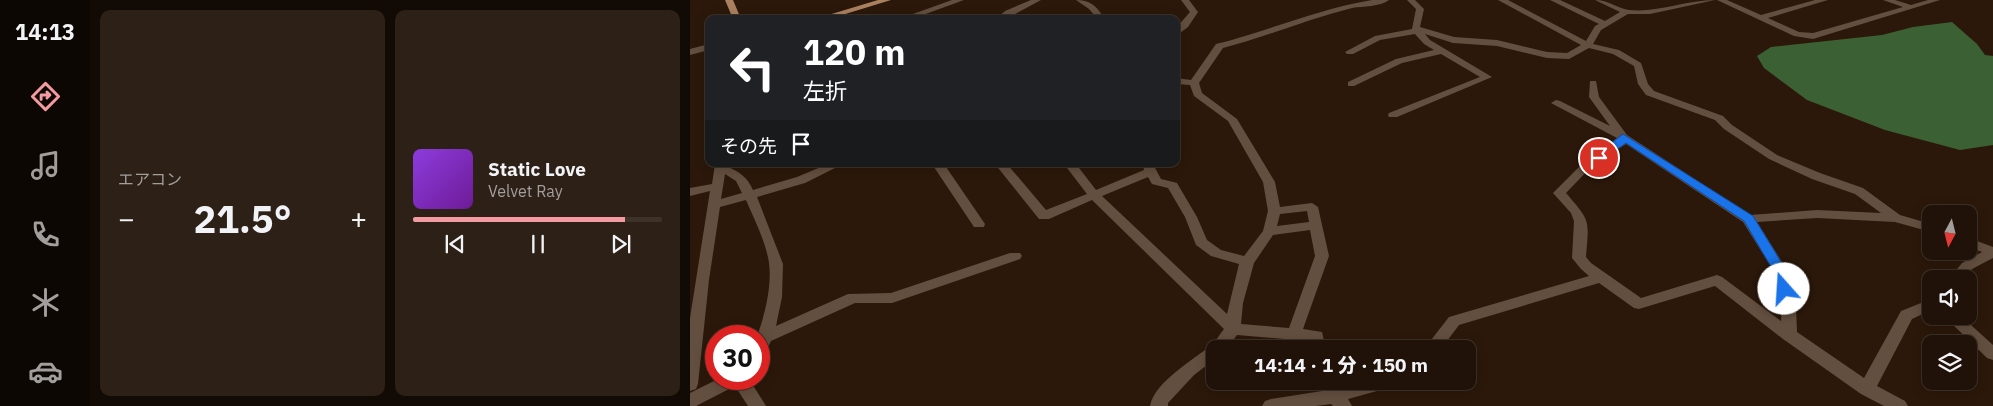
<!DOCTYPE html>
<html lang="ja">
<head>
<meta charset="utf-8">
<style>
  :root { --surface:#201208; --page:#2d2016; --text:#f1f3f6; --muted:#a29e9c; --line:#3d3229; --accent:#f49aa1 }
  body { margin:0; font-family:"IBM Plex Sans","Noto Sans JP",sans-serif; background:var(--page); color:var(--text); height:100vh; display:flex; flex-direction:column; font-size:19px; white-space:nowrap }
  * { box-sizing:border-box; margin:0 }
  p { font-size:16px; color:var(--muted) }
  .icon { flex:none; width:28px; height:28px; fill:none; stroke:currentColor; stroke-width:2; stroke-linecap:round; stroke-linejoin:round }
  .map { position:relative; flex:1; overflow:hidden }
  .panel { display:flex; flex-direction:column; gap:10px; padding:10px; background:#120a04; width:600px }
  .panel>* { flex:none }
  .banner { position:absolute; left:15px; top:15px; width:475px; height:152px; border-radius:10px; box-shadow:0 2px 12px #0003,0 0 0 1px var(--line); background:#202124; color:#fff; overflow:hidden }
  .needle { width:32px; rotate:187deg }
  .tools { position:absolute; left:1232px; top:205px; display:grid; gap:10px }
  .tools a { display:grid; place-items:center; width:55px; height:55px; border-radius:10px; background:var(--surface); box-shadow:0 2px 12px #0003,0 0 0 1px var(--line); font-size:25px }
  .speed { position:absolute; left:15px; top:325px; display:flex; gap:10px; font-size:25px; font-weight:700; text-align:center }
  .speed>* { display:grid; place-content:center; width:65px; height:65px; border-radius:50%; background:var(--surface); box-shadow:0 2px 12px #0003,0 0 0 1px var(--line); line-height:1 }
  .speed .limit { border:8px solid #d22; background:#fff; color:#111 }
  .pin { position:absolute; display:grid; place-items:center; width:42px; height:42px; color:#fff; margin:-21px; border:2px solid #fff; border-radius:50%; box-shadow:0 1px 5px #0007 }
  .me { position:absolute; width:55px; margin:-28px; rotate:341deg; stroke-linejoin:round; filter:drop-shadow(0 0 4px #0008) }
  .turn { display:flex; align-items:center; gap:18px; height:105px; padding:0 15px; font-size:22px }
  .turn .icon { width:65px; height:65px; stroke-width:2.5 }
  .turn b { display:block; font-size:35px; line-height:42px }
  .then { display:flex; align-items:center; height:48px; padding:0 15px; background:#0003; gap:10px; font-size:19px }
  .big { font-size:38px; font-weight:800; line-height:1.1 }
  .panel .card { flex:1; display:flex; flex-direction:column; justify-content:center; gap:8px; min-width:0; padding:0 18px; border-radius:10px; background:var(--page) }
  .song { display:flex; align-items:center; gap:15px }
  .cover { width:60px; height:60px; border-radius:8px; background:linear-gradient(135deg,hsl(270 70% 55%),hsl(280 70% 35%)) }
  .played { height:5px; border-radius:2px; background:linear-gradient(90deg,var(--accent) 85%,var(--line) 85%) }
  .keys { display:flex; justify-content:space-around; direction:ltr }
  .heat { display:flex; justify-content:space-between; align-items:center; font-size:28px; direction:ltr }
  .panel .tiles { flex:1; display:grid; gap:10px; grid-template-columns:repeat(2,1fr) }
  .trip { position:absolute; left:516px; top:340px; width:270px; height:50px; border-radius:10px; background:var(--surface); box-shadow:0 2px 12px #0003,0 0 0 1px var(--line); font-weight:800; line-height:50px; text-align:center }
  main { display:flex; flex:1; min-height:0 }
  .menu { display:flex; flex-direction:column; width:90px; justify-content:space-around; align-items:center; background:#0d0703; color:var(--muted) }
  .menu .icon { width:35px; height:35px }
  .menu .on { color:var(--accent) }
  .menu b { font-size:22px; color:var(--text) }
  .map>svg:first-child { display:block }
</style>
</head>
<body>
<main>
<nav class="menu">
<b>14:13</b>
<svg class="icon on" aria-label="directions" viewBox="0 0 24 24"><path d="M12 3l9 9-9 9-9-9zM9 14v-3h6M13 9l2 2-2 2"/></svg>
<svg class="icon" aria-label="music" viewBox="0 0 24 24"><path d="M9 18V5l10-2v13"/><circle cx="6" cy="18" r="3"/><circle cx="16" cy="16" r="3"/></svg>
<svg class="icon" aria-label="phone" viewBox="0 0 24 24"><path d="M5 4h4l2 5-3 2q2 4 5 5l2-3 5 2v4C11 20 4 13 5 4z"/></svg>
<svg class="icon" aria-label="climate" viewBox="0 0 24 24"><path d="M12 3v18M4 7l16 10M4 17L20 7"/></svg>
<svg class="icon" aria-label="car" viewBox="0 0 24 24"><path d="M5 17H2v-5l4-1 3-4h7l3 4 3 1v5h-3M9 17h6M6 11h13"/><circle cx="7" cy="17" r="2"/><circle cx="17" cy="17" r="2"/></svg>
</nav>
<section class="panel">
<div class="tiles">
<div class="card"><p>エアコン</p>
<div class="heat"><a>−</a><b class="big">21.5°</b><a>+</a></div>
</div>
<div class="card">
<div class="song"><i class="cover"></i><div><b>Static Love</b><p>Velvet Ray</p></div></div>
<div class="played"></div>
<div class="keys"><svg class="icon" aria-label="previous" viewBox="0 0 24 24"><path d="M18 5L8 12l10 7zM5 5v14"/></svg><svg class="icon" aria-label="pause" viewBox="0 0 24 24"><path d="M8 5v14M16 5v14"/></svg><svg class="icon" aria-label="next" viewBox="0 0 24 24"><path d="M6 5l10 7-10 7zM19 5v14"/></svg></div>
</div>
</div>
</section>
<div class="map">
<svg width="1303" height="406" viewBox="0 0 1303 406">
  <rect width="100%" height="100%" fill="#2b180a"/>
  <!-- forest -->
  <path fill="#3b6033" d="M1262 22 1287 44 1295 55 1303 56V145L1270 150 1195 130 1117 100 1074 68 1067 56 1081 47 1192 35 1223 27Z"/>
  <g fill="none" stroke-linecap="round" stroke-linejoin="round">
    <!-- minor -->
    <g fill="#634f3f" fill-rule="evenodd">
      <path d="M262 0H274L222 19H209Z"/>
      <path d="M341 0H351L316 19H306L315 11Z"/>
      <path d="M386 0C400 0 405 5 413 16L411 19H403L405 16 399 9Z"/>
      <path d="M491 0H499L508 12 498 27 486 36V28L500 12Z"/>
      <path d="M682 0H699C690 7 673 6 662 8 618 19 576 37 533 48L509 83 512 93 547 119 585 182 590 207 622 203 628 207 639 256 613 329 632 332 636 349H620L619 341 547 335 536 349H525V359L504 375 478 403V406H460C465 381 504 360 521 345 526 341 530 334 534 329L402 200 359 219H349L305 164H317L356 210 397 194 374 164H386L406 190 454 170 453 164H463L471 179 487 183 507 217 517 240 531 250 554 256 573 231 578 211 573 182 538 121 504 96 500 85 486 84V78L501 80 526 44C578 31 628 9 682 0ZM458 177 462 184 478 188 495 217 506 245 521 256 549 264 537 314 412 196ZM617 211 619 222 587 226 590 214ZM620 230 625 256 599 328 551 324 553 303 564 263 583 235Z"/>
      <path d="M717 0H725L734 9 730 27 764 37 807 40 857 52 877 53 891 45 808 0H818L896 41 905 26 909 24 860 0H870L915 21 930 12 905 0C919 0 926 8 939 10 967 13 996 0 1025 0L960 14H938L911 30 903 44 929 50 951 63 958 84 964 91 1033 116 1042 125 1087 155 1130 173 1173 188 1210 215 1241 224V232L1205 222 1127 218 1067 222 1097 270 1106 307 1107 332 1174 378 1211 311 1241 299V310L1222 319 1187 386 1215 401 1218 406H1194L1171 394 1093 339 1025 286 949 309 944 308 909 283 769 325 751 349H734L759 317 899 276 891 269 882 258 884 221 881 213 863 193 893 163 927 138 861 103 866 100 870 101 920 126 899 97 900 81H906L909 97 937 135 1060 215 1127 210 1191 213 1165 194 1122 179 1079 159 1034 129 1025 120 956 95 948 84 944 66 923 54 899 48 879 59 857 58 807 46 763 43 735 34 740 40 802 77 707 117H699L698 115 699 113 790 77 751 54 712 63 664 86H658V82L706 59 744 50 734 44 725 34 690 40 663 54H657L655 52 685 36 722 29 726 9ZM936 144 1053 222 1083 270 1092 307 1091 321 1032 277 1027 275 951 298 901 263 896 257C899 219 901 222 876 193L901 167Z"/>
      <path d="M1027 0H1037L1071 15 1125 0H1138L1078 18 1109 32 1123 33 1213 7 1193 0H1205L1221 5 1238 0H1250L1123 39 1104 36Z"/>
      <path d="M15 45H19V50L0 55V49Z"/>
      <path d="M25 164H37L36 166C50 172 57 177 63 190L107 177 138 164H153L115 183 67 197 93 264 92 297 86 326 158 294 201 293 320 253H330L332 256 330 259 202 303H165L81 341 75 354 69 356V336H67C75 315 82 286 79 263 76 242 64 219 56 200L30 207 19 280 8 384 6 389 0 391V318L20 191 0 196V188L22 184ZM35 174 46 181 52 193 31 199Z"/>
      <path d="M242 164H254L295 224 294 227H284Z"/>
      <path d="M1279 238 1303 247V258L1282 269 1274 279H1259L1272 263 1292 252 1279 247Z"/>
      <path d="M1254 316H1271L1303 345V360L1297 358Z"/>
      <path d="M28 379H59L76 406H58L45 386 6 406H0V393Z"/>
      <path d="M626 381H644L649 388 674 381H707L705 386 658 399 662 406H643L641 404 626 406H572L575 401 581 399 632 391Z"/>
    </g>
    <!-- major -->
    <g fill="#aa815f" fill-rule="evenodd">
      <path d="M35 0H43L51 19H43Z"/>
      <path d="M188 0H201L139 19H125Z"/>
    </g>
  </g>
  <!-- route -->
  <path fill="#1a73e8" stroke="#114b97" d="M933 134 1063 216 1096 270 1101 289 1099 292H1090L1083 270 1054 221 936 143 912 160H905L903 158 905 156Z"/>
</svg>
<div class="tools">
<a><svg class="needle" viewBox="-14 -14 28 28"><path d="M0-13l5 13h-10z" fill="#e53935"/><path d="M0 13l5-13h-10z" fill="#a29e9c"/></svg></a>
<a><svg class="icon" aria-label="sound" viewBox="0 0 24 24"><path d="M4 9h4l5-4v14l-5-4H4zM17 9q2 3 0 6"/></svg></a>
<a><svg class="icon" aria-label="layers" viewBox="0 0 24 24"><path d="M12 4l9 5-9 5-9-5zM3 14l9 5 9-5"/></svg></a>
</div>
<div class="speed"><div class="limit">30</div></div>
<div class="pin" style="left:909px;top:158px;background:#d93025"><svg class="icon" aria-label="arrive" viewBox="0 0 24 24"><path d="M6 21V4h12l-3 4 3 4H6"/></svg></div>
<svg class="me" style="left:1094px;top:289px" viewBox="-20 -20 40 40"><circle r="19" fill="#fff"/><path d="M0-13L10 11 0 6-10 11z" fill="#1a73e8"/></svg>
<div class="trip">14:14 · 1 分 · 150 m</div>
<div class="banner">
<div class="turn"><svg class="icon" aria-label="left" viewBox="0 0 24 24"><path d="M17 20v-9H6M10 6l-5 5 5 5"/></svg><div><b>120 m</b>左折</div></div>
<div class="then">その先<svg class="icon" aria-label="arrive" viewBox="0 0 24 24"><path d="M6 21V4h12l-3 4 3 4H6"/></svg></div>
</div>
</div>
</main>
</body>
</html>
